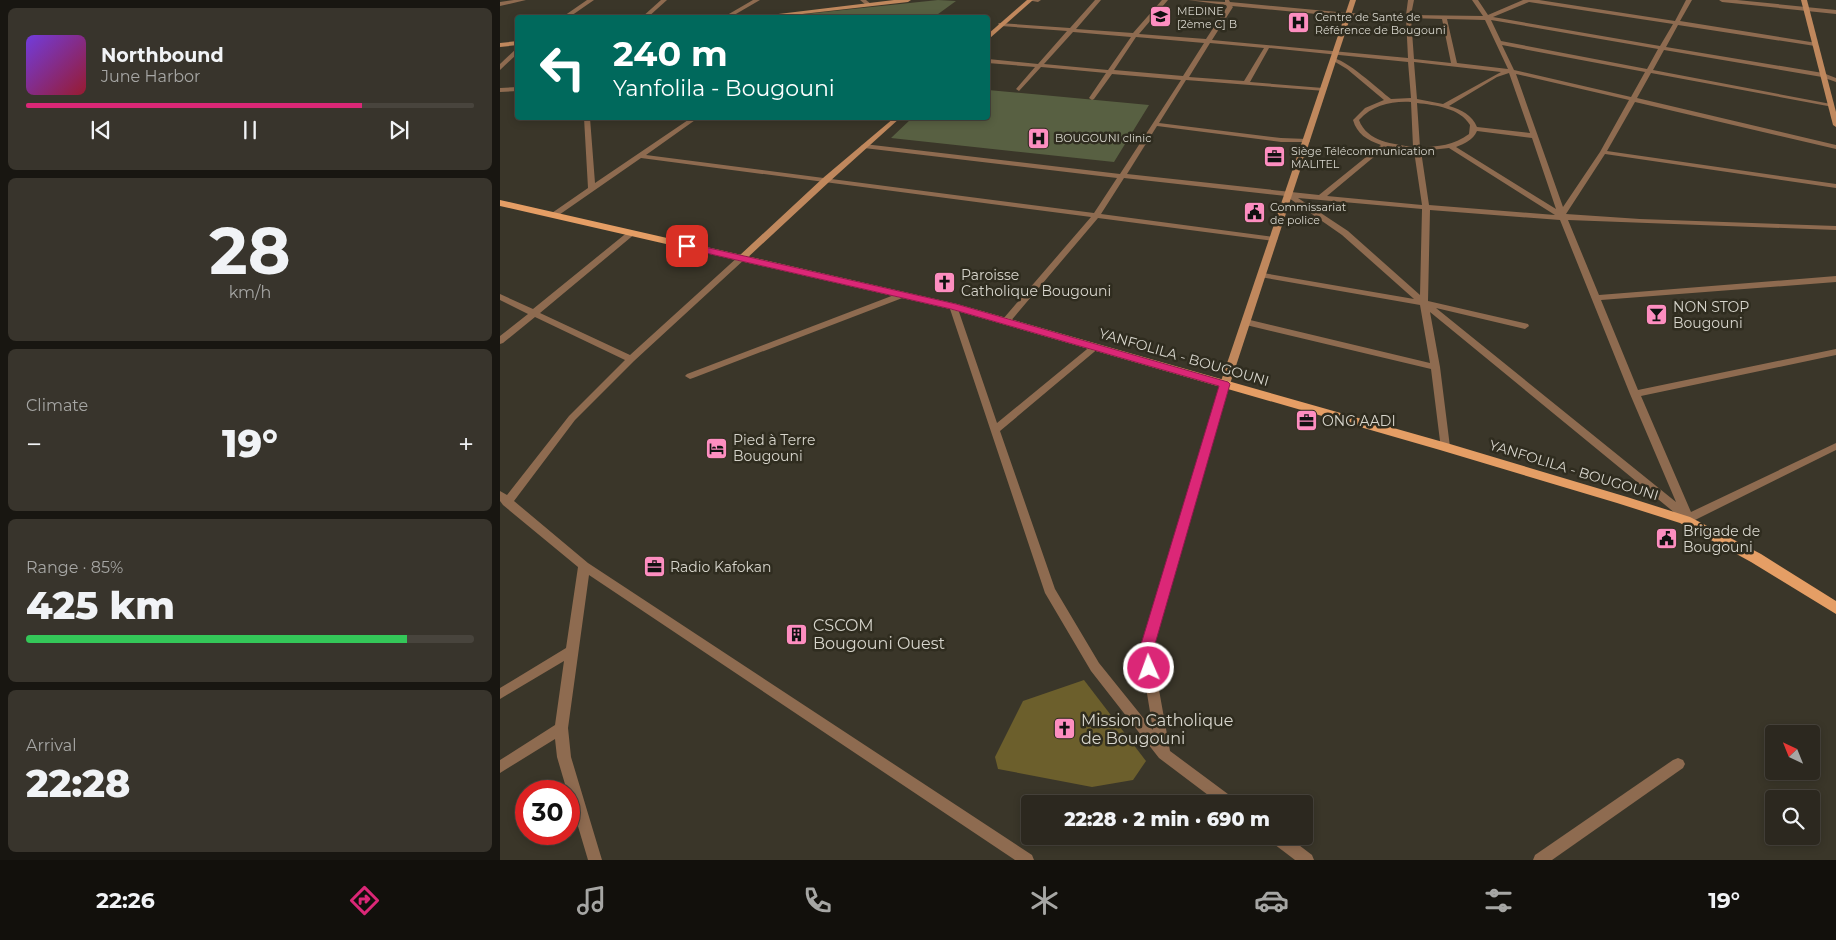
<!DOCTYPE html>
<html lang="en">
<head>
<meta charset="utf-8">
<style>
  :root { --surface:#2c281f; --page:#38342c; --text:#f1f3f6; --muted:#a6a6a4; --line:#48443d; --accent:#db2777 }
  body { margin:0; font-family:Montserrat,sans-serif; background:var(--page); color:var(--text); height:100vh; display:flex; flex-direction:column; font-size:19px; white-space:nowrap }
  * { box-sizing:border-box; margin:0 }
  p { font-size:16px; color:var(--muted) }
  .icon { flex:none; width:28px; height:28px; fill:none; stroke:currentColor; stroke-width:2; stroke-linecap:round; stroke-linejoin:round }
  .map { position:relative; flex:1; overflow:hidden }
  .side { display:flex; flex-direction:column; gap:8px; padding:8px; background:#181611; width:500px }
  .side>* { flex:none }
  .top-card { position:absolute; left:15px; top:15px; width:475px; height:105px; border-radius:5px; box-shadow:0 2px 8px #0003,0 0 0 1px var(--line); background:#00695c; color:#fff; overflow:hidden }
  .needle { width:32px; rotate:317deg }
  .tools { position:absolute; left:1265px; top:725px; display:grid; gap:10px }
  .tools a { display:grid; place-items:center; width:55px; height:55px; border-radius:5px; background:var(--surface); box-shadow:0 2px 8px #0003,0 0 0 1px var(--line); font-size:25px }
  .speed { position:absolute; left:15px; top:780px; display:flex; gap:10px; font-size:25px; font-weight:700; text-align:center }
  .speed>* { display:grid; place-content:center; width:65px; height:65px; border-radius:50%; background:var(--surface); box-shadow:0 2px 8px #0003,0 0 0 1px var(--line); line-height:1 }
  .speed .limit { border:8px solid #d22; background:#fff; color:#111 }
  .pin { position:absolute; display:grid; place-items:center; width:42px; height:42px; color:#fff; margin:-21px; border-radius:10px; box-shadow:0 2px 8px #0006 }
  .me { position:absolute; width:55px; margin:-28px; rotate:358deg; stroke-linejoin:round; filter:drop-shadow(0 0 4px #0008) }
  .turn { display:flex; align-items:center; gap:18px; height:105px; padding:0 15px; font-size:22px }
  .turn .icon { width:65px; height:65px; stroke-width:2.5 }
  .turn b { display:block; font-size:35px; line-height:42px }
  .big { font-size:38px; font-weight:800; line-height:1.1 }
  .side .card { flex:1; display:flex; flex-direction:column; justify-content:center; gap:8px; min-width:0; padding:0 18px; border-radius:8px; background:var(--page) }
  .side .dial { align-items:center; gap:0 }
  .dial b { font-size:65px; line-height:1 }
  .song { display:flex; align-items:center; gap:15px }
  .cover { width:60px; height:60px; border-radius:8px; background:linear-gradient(135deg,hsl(260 70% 55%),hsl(350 70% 35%)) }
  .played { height:5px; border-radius:2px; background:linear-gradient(90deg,var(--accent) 75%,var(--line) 75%) }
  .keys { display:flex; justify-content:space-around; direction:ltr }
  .heat { display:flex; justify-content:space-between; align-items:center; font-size:28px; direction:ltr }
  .charge { height:8px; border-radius:4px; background:linear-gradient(90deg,#34c759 85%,var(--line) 0) }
  .trip { position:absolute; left:521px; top:795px; width:292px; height:50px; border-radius:5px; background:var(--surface); box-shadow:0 2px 8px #0003,0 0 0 1px var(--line); font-weight:800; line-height:50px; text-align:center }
  .tabs { display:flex; height:80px; justify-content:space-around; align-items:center; background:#12100c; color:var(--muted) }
  .tabs .icon { width:35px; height:35px }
  .tabs .current { color:var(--accent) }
  .tabs b { font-size:22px; color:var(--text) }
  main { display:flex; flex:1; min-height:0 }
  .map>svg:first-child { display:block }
</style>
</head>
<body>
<main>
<section class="side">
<div class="card">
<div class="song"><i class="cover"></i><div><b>Northbound</b><p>June Harbor</p></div></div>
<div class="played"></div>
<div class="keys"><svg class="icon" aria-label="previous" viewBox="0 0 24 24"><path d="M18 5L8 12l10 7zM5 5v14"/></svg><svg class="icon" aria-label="pause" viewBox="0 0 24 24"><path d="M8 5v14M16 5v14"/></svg><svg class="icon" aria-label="next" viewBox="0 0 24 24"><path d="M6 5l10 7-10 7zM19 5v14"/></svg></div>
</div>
<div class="card dial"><b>28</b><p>km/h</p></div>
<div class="card"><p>Climate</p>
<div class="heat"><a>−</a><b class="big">19°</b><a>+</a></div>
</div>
<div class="card"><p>Range · 85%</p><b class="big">425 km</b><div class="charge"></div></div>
<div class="card"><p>Arrival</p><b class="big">22:28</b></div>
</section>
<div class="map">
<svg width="1336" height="860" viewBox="0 0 1336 860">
  <rect width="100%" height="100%" fill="#3a3629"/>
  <!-- green -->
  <g fill="#586042">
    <path d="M438 0 456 1 434 17H277Z"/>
    <path d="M488 90 649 105 614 162 391 138 412 118H488Z"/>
  </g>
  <!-- building -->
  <path fill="#6c5f2c" d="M584 680 646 761 633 780 592 787 498 769 495 757 523 701Z"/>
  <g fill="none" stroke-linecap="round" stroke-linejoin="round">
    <!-- street -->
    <g fill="#8e6b50" fill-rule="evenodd">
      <path d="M14 0H26L0 6V2Z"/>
      <path d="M87 0H94L68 18H61Z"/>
      <path d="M161 0H167L147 18H141Z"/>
      <path d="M253 0H260L229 18H222Z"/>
      <path d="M360 0H366L371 4 366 5Z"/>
      <path d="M527 0H541L538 2Z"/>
      <path d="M595 0H601L576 29 633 33 662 0H668L639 34 706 39 727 7 726 5 688 0 725 2V0H729L730 2 848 13 906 15 908 0H914L911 15 983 16 972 0H978L988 15 1023 0H1039L1175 21 1186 0H1192L1180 21 1317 43 1318 44 1315 46 1178 25 1166 47 1323 73 1336 78V82L1322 77 1164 50 1153 70 1331 104 1333 105V107L1151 73 1137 98 1336 145V149L1135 102 1107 151 1336 184V188L1105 154 1066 214 1140 219 1336 226V230L1068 220 1099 295 1336 276V282L1101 300 1138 390 1336 349V355L1141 396 1191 512 1336 443V450L1189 523H1181L1180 520 1181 518 930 312 940 367 950 447 945 450 941 449 931 369 746 325 742 322 746 319 930 363 920 305 760 277V273H763L914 299 842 235 786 196 624 178 601 214 774 237 778 239 774 241 598 218 509 323H503L502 321 503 319 591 217 141 158 56 217H50L49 215 88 188 84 118H90L95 183 191 118H198L146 155 594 213 617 178 364 148 361 146 364 144 620 174 681 80 612 74 594 99 592 100 589 98 606 73 541 67 519 91 516 89 535 67 488 63V59L538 64 567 31 501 26 498 24 499 23 570 28ZM1029 2 1173 24 1160 46 993 17ZM732 6 848 17 906 18 908 58 712 40 733 7ZM911 18 942 19 951 63 914 59ZM947 19 985 20 1008 69 957 63ZM991 20 1158 49 1147 69 1001 41ZM573 32 631 37 608 70 544 64ZM636 37 704 43 683 76 614 70ZM710 43 764 48 744 81 689 77ZM1002 45 1145 72 1131 97 1014 70ZM769 48 908 62 911 98 891 99C879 90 845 58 832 58V60L847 69 884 100 865 108 853 120C857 134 867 140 881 145L819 195 627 174 657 126 781 142H809L810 141 807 139 781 138 659 123 686 80 825 91V89L823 88 750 82ZM914 62 1001 72 943 104 917 99ZM1009 73 1030 133 977 127C972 115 962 110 949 106L997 77ZM1016 74 1129 100 1100 152 1063 207ZM911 102 913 147C894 144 867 142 859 120 873 105 891 101 911 102ZM917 103C935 105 960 108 970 125L969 134C954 145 938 147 920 147ZM977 131 1032 138 1056 209 956 147C964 144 973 140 977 131ZM887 146 914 151 922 205 827 196ZM949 148 1055 215 929 205 921 151ZM798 198 922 209 920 295 848 231ZM930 210 1060 220 1130 394 1176 502 936 308 1025 329 1029 326 1028 324 928 301Z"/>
      <path d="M1219 0H1237L1336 10V14L1222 2Z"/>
      <path d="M18 47V53L0 70V64Z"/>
      <path d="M18 87V91L0 92V88Z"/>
      <path d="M129 231H132L136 233 40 313 130 355 239 256H245L246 258 134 361 75 420 14 501 88 563 532 855 534 860H515L89 575 68 728 71 757 102 860H88L69 796V791H67L57 757 55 739 0 773V760L55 725 64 661 0 699V688L66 648 78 567 3 505 0 501V491L7 495 69 416 125 360 35 317 3 343 0 344V336L28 314 0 300V294L33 309Z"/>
      <path d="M402 292 405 293V297L193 378 190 379 185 376 187 374Z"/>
      <path d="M453 303 457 306 497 423 592 345 595 344 600 347 500 431 555 589 599 663 653 730 640 651 720 384 725 381 730 384 652 651 670 751 736 800 738 804H720L659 758 591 671 545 593 449 306Z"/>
      <path d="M1178 758 1183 760 1185 764 1183 768 1052 860H1033L1035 855 1173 760Z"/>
      <path d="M768 836H787L812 855 814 860H795L770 841Z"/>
    </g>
    <!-- secondary -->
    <g fill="#c0885d" fill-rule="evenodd">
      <path d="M394 0H411L408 2 267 18H246Z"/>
      <path d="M527 0H533L490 38 488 39V34Z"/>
      <path d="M850 0H856L730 384 725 387 722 386 720 384Z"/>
      <path d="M1301 0H1307L1336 112V127L1333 125Z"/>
      <path d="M18 41V45L0 47V43Z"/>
      <path d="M394 118H400L329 182 245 260H239V256L323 178Z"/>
    </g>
    <!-- primary -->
    <path fill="#e59e65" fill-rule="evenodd" d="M0 200 457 304 950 444 1127 497 1190 517 1261 554 1336 601V614L1251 562 1180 523 1117 503 940 450 450 309 0 206Z"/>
  </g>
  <!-- route -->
  <path fill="#db2777" stroke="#8e194d" d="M187 243 456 304 728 382 730 384 653 651 656 668 654 672 649 674 644 672 639 651 719 386 451 309 184 248 182 246Z"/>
  <!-- icons -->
  <defs>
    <symbol id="school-square" viewBox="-11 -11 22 22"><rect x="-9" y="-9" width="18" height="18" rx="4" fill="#fd8ec0" stroke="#2f2c1f"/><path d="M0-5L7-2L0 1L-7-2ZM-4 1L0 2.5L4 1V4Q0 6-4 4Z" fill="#111"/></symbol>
    <symbol id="hospital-square" viewBox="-11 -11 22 22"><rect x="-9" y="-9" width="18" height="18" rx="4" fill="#fd8ec0" stroke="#2f2c1f"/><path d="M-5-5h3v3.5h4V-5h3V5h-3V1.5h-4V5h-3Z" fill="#111"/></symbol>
    <symbol id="office-square" viewBox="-11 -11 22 22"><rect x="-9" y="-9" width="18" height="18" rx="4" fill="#fd8ec0" stroke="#2f2c1f"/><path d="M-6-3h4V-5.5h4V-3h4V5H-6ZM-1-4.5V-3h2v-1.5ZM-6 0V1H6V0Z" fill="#111"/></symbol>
    <symbol id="civic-square" viewBox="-11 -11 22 22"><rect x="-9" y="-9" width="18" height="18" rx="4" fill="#fd8ec0" stroke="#2f2c1f"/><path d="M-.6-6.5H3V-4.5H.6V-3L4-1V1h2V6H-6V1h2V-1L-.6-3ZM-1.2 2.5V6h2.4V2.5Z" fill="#111"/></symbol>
    <symbol id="church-square" viewBox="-11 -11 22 22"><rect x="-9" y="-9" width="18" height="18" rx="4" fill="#fd8ec0" stroke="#2f2c1f"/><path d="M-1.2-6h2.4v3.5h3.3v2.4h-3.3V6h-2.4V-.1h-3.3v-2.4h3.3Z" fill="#111"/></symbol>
    <symbol id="bar-square" viewBox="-11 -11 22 22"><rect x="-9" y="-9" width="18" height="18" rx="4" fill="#fd8ec0" stroke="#2f2c1f"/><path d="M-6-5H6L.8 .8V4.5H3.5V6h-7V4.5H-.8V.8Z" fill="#111"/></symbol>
    <symbol id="hotel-square" viewBox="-11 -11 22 22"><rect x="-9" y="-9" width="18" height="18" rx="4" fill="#fd8ec0" stroke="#2f2c1f"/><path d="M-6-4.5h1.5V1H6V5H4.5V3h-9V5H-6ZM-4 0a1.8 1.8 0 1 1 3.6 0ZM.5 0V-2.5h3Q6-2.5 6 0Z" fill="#111"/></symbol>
    <symbol id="building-square" viewBox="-11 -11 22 22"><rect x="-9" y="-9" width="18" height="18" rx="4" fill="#fd8ec0" stroke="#2f2c1f"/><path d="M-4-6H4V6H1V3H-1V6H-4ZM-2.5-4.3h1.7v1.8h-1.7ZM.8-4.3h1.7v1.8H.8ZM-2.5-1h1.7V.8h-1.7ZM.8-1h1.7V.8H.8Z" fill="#111"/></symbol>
  </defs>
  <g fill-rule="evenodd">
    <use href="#school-square" x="648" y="4" width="25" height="25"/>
    <use href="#hospital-square" x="786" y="10" width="25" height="25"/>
    <use href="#hospital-square" x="526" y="126" width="25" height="25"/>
    <use href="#office-square" x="762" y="144" width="25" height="25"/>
    <use href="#civic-square" x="742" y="200" width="25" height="25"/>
    <use href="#church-square" x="432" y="270" width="25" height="25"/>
    <use href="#bar-square" x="1144" y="302" width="25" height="25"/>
    <use href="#office-square" x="794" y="408" width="25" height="25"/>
    <use href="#hotel-square" x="204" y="436" width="25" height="25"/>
    <use href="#civic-square" x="1154" y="526" width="25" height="25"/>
    <use href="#office-square" x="142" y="554" width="25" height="25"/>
    <use href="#building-square" x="284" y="622" width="25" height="25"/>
    <use href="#church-square" x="552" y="716" width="25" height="25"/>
  </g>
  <g text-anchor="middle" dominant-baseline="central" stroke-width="5" stroke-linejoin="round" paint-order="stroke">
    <!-- far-poi labels -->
    <g font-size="11" fill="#d7d5cc" stroke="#2f2c1f" text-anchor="start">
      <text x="677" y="11">MEDINE<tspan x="677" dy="13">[2ème C] B</tspan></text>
      <text x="815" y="17">Centre de Santé de<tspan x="815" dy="13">Référence de Bougouni</tspan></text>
      <text x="555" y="138">BOUGOUNI clinic</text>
      <text x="791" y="151">Siège Télécommunication<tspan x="791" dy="13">MALITEL</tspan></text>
      <text x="770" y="207">Commissariat<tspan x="770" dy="13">de police</tspan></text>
    </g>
    <!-- poi labels -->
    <g font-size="14" fill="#d7d5cc" stroke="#2f2c1f" text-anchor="start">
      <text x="461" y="275">Paroisse<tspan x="461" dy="16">Catholique Bougouni</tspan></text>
      <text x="1173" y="307">NON STOP<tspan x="1173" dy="16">Bougouni</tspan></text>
      <text x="822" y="421">ONG AADI</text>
      <text x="233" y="440">Pied à Terre<tspan x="233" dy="16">Bougouni</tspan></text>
      <text x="1183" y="531">Brigade de<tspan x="1183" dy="16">Bougouni</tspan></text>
      <text x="170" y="567">Radio Kafokan</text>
    </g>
    <!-- street labels -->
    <g font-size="14" fill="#d7d5cc" stroke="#2f2c1f">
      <text transform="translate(684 357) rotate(16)">YANFOLILA - BOUGOUNI</text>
      <text transform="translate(1074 470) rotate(17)">YANFOLILA - BOUGOUNI</text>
    </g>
    <!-- near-poi labels -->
    <g font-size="16" fill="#d7d5cc" stroke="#2f2c1f" text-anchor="start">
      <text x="313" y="625">CSCOM<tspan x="313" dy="18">Bougouni Ouest</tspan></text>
      <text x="581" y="720">Mission Catholique<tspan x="581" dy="18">de Bougouni</tspan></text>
    </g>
  </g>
</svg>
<div class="tools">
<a><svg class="needle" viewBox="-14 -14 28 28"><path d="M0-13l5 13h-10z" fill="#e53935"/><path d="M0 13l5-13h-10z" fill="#a6a6a4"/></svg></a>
<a><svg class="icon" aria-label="search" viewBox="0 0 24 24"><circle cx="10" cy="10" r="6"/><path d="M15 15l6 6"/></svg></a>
</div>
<div class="speed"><div class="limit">30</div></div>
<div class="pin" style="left:187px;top:246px;background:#d93025"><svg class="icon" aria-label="arrive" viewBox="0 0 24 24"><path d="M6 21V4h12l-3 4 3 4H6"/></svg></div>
<svg class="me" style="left:649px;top:668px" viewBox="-20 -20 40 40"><circle r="17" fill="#db2777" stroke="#fff" stroke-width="3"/><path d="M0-11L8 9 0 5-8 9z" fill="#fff"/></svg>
<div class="trip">22:28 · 2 min · 690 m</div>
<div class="top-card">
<div class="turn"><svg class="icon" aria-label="left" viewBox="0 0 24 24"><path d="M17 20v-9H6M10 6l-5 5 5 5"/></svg><div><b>240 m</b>Yanfolila - Bougouni</div></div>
</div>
</div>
</main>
<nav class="tabs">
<b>22:26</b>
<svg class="icon current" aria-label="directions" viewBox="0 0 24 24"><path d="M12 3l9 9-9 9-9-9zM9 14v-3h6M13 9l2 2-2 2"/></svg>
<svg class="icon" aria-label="music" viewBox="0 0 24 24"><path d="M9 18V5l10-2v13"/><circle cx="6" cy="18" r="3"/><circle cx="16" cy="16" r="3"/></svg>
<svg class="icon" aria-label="phone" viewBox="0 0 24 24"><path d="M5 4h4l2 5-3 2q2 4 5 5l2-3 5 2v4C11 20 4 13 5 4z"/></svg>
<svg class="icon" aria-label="climate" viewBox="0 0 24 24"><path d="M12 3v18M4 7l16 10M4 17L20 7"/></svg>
<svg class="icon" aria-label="car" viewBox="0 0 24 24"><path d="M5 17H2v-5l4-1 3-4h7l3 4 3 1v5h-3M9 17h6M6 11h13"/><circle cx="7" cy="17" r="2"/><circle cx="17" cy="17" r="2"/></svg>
<svg class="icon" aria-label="filters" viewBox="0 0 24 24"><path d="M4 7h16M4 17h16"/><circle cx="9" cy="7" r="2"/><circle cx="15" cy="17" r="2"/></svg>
<b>19°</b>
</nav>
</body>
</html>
